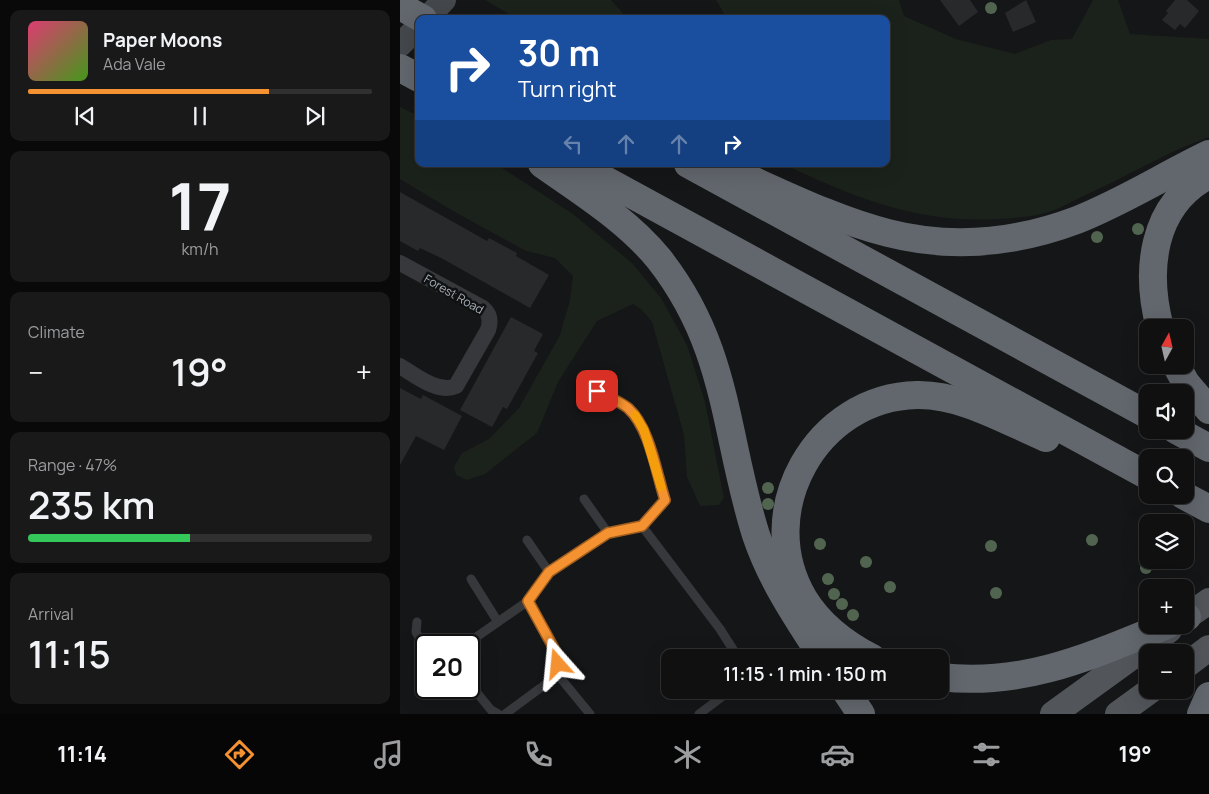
<!DOCTYPE html>
<html lang="en">
<head>
<meta charset="utf-8">
<style>
  :root { --surface:#101011; --page:#19191a; --text:#f1f3f6; --muted:#9c9d9f; --line:#303031; --accent:#f49130 }
  body { margin:0; font-family:Manrope,sans-serif; background:var(--page); color:var(--text); height:100vh; display:flex; flex-direction:column; font-size:19px; white-space:nowrap }
  * { box-sizing:border-box; margin:0 }
  p { font-size:16px; color:var(--muted) }
  .icon { flex:none; width:28px; height:28px; fill:none; stroke:currentColor; stroke-width:2; stroke-linecap:round; stroke-linejoin:round }
  .map { position:relative; flex:1; overflow:hidden }
  .panel { display:flex; flex-direction:column; gap:10px; padding:10px; background:#090909; width:400px }
  .panel>* { flex:none }
  .guide { position:absolute; left:15px; top:15px; width:475px; height:152px; border-radius:10px; box-shadow:0 5px 20px #0002,0 0 0 1px var(--line); background:#1a4fa0; color:#fff; overflow:hidden }
  .needle { width:32px; rotate:8deg }
  .controls { position:absolute; left:739px; top:319px; display:grid; gap:10px }
  .controls a { display:grid; place-items:center; width:55px; height:55px; border-radius:10px; background:var(--surface); box-shadow:0 5px 20px #0002,0 0 0 1px var(--line); font-size:25px }
  .speed { position:absolute; left:15px; top:634px; display:flex; gap:10px; font-size:25px; font-weight:700; text-align:center }
  .speed>* { display:grid; place-content:center; width:65px; height:65px; border-radius:50%; background:var(--surface); box-shadow:0 5px 20px #0002,0 0 0 1px var(--line); line-height:1 }
  .speed .limit { border:2px solid #111; border-radius:8px; background:#fff; color:#111 }
  .pin { position:absolute; display:grid; place-items:center; width:42px; height:42px; color:#fff; margin:-21px; border-radius:10px; box-shadow:0 2px 8px #0006 }
  .me { position:absolute; width:55px; margin:-28px; rotate:342deg; stroke-linejoin:round; filter:drop-shadow(0 0 4px #0008) }
  .turn { display:flex; align-items:center; gap:18px; height:105px; padding:0 20px; font-size:22px }
  .turn .icon { width:65px; height:65px; stroke-width:2.5 }
  .turn b { display:block; font-size:35px; line-height:42px }
  .lanes { display:flex; align-items:center; height:48px; padding:0 20px; background:#0003; justify-content:center; gap:25px; direction:ltr }
  .lanes .off { opacity:.35 }
  .big { font-size:38px; font-weight:600; line-height:1.1 }
  .panel .widget { flex:1; display:flex; flex-direction:column; justify-content:center; gap:8px; min-width:0; padding:0 18px; border-radius:10px; background:var(--page) }
  .panel .dial { align-items:center; gap:0 }
  .dial b { font-size:65px; line-height:1 }
  .song { display:flex; align-items:center; gap:15px }
  .cover { width:60px; height:60px; border-radius:8px; background:linear-gradient(135deg,hsl(340 70% 55%),hsl(100 70% 35%)) }
  .played { height:5px; border-radius:2px; background:linear-gradient(90deg,var(--accent) 70%,var(--line) 70%) }
  .keys { display:flex; justify-content:space-around; direction:ltr }
  .heat { display:flex; justify-content:space-between; align-items:center; font-size:28px; direction:ltr }
  .charge { height:8px; border-radius:4px; background:linear-gradient(90deg,#34c759 47%,var(--line) 0) }
  .trip { position:absolute; left:261px; top:649px; width:288px; height:50px; border-radius:10px; background:var(--surface); box-shadow:0 5px 20px #0002,0 0 0 1px var(--line); font-weight:600; line-height:50px; text-align:center }
  .dock { display:flex; height:80px; justify-content:space-around; align-items:center; background:#060607; color:var(--muted) }
  .dock .icon { width:35px; height:35px }
  .dock .selected { color:var(--accent) }
  .dock b { font-size:22px; color:var(--text) }
  main { display:flex; flex:1; min-height:0 }
  .map>svg:first-child { display:block }
</style>
</head>
<body>
<main>
<section class="panel">
<div class="widget">
<div class="song"><i class="cover"></i><div><b>Paper Moons</b><p>Ada Vale</p></div></div>
<div class="played"></div>
<div class="keys"><svg class="icon" aria-label="previous" viewBox="0 0 24 24"><path d="M18 5L8 12l10 7zM5 5v14"/></svg><svg class="icon" aria-label="pause" viewBox="0 0 24 24"><path d="M8 5v14M16 5v14"/></svg><svg class="icon" aria-label="next" viewBox="0 0 24 24"><path d="M6 5l10 7-10 7zM19 5v14"/></svg></div>
</div>
<div class="widget dial"><b>17</b><p>km/h</p></div>
<div class="widget"><p>Climate</p>
<div class="heat"><a>−</a><b class="big">19°</b><a>+</a></div>
</div>
<div class="widget"><p>Range · 47%</p><b class="big">235 km</b><div class="charge"></div></div>
<div class="widget"><p>Arrival</p><b class="big">11:15</b></div>
</section>
<div class="map">
<svg width="809" height="714" viewBox="0 0 809 714">
  <rect width="100%" height="100%" fill="#151617"/>
  <!-- green -->
  <g fill="#1b221b">
    <path d="M85 0H211L228 19H117Z"/>
    <path d="M316 0H499L504 16 556 39 615 54 651 40 672 39 693 0H718L730 34 809 39V137C764 153 723 179 679 198 669 203 659 209 648 212 633 217 615 218 600 219 518 224 455 198 383 164H486V19H327Z"/>
    <path d="M0 107 19 116V164H96L173 214 232 263 261 298 287 345 305 402 324 498 319 505 300 506 287 477 284 435 252 322 242 310 233 304 197 321 158 382 137 433 85 474 67 480 56 475 54 467 62 453 89 439 119 408 160 335 170 300 173 276 155 258 126 251 53 211 0 179Z"/>
  </g>
  <!-- building -->
  <g fill="#28292b">
    <path d="M540 0H570L578 12 559 26Z"/>
    <path d="M626 0 636 22 613 32 605 13Z"/>
    <path d="M775 0H787L799 11 785 28 780 24 775 30 762 20 768 13 766 11Z"/>
    <path d="M0 192 87 241 89 238 117 253 116 256 149 275 130 308 43 259 20 248 18 251 0 241Z"/>
    <path d="M111 317 143 334 134 351 138 353 107 409 103 407 92 427 60 410Z"/>
    <path d="M0 388 21 399 23 395 62 416 44 450 16 436 0 465Z"/>
  </g>
  <g fill="none" stroke-linecap="round" stroke-linejoin="round">
    <!-- lane -->
    <g stroke="#36383c" stroke-width="9">
      <path d="M197 391C207 396 219 401 228 408 250 428 256 472 265 500L242 526 320 629 334 651 336 658"/>
      <path d="M184 499 208 533"/>
      <path d="M127 540 149 572"/>
      <path d="M71 579 98 622"/>
      <path d="M128 601 157 654 158 675 190 714"/>
      <path d="M17 622 16 632 26 649"/>
      <path d="M65 645 128 601 149 572 208 533 242 526"/>
      <path d="M69 683 91 710 98 714"/>
      <path d="M105 714 158 675"/>
      <path d="M299 714 331 690"/>
    </g>
    <!-- street -->
    <path stroke="#36383c" stroke-width="16" d="M0 263 83 308C90 314 91 321 88 330L56 386C38 394 15 375 0 366"/>
    <!-- secondary -->
    <g stroke="#44484c" stroke-width="24">
      <path d="M26 19 44 0"/>
      <path d="M0 45 19 26"/>
    </g>
    <!-- primary -->
    <g stroke="#52565b" stroke-width="26">
      <path d="M785 618 809 601"/>
      <path d="M785 666 809 648"/>
      <path d="M653 714 769 630"/>
      <path d="M718 714 751 690"/>
    </g>
    <!-- highway -->
    <g stroke="#62676d" stroke-width="28">
      <path d="M0 6 23 19"/>
      <path d="M0 68 19 78"/>
      <path d="M142 164C183 193 227 220 259 259 329 348 324 434 356 535 371 580 397 618 423 658"/>
      <path d="M176 164 748 476"/>
      <path d="M288 164 748 415"/>
      <path d="M316 164C370 187 431 219 488 233 551 249 616 243 677 220 723 202 765 175 809 154"/>
      <path d="M760 328C745 271 751 205 809 175"/>
      <path d="M776 365 786 383 809 410"/>
      <path d="M776 430 809 448"/>
      <path d="M783 495 809 509"/>
      <path d="M785 618 787 617"/>
      <path d="M472 658C445 644 420 625 404 599 352 512 416 397 517 395 561 394 606 421 646 438"/>
      <path d="M540 677C624 687 691 656 767 625"/>
      <path d="M445 690 461 714"/>
      <path d="M801 714 809 696"/>
    </g>
  </g>
  <!-- trees -->
  <g fill="#516450">
    <circle cx="591" cy="8" r="6"/>
    <circle cx="738" cy="229" r="6"/>
    <circle cx="697" cy="237" r="6"/>
    <circle cx="368" cy="488" r="6"/>
    <circle cx="368" cy="504" r="6"/>
    <circle cx="692" cy="540" r="6"/>
    <circle cx="420" cy="544" r="6"/>
    <circle cx="591" cy="546" r="6"/>
    <circle cx="466" cy="562" r="6"/>
    <circle cx="746" cy="568" r="6"/>
    <circle cx="428" cy="579" r="6"/>
    <circle cx="490" cy="587" r="6"/>
    <circle cx="596" cy="593" r="6"/>
    <circle cx="434" cy="594" r="6"/>
    <circle cx="442" cy="604" r="6"/>
    <circle cx="453" cy="615" r="6"/>
  </g>
  <g fill="none" stroke-linecap="round" stroke-linejoin="round">
    <defs>
      <path id="route" d="M158 664 157 654 128 601 149 572 208 533 242 526 265 500C256 472 250 428 228 408 219 401 207 396 197 391"/>
    </defs>
    <!-- route casing -->
    <use href="#route" stroke="#9f5e1f" stroke-width="12"/>
    <!-- route -->
    <use href="#route" stroke="#f49130" stroke-width="9"/>
    <!-- slow -->
    <path stroke="#f59e0b" stroke-width="9" d="M235 415 244 430 261 487"/>
  </g>
  <g text-anchor="middle" dominant-baseline="central" stroke-width="5" stroke-linejoin="round" paint-order="stroke">
    <!-- street labels -->
    <g font-size="12" fill="#a7afb8" stroke="#101112">
      <text transform="translate(54 294) rotate(30)">Forest Road</text>
    </g>
  </g>
</svg>
<div class="controls">
<a><svg class="needle" viewBox="-14 -14 28 28"><path d="M0-13l5 13h-10z" fill="#e53935"/><path d="M0 13l5-13h-10z" fill="#9c9d9f"/></svg></a>
<a><svg class="icon" aria-label="sound" viewBox="0 0 24 24"><path d="M4 9h4l5-4v14l-5-4H4zM17 9q2 3 0 6"/></svg></a>
<a><svg class="icon" aria-label="search" viewBox="0 0 24 24"><circle cx="10" cy="10" r="6"/><path d="M15 15l6 6"/></svg></a>
<a><svg class="icon" aria-label="layers" viewBox="0 0 24 24"><path d="M12 4l9 5-9 5-9-5zM3 14l9 5 9-5"/></svg></a>
<a>+</a>
<a>−</a>
</div>
<div class="speed"><div class="limit">20</div></div>
<div class="pin" style="left:197px;top:391px;background:#d93025"><svg class="icon" aria-label="arrive" viewBox="0 0 24 24"><path d="M6 21V4h12l-3 4 3 4H6"/></svg></div>
<svg class="me" style="left:158px;top:664px" viewBox="-20 -20 40 40"><path d="M0-17L14 15 0 8-14 15z" fill="#f49130" stroke="#fff" stroke-width="4"/></svg>
<div class="trip">11:15 · 1 min · 150 m</div>
<div class="guide">
<div class="turn"><svg class="icon" aria-label="right" viewBox="0 0 24 24"><path d="M7 20v-9h11M14 6l5 5-5 5"/></svg><div><b>30 m</b>Turn right</div></div>
<div class="lanes"><svg class="icon off" aria-label="left" viewBox="0 0 24 24"><path d="M17 20v-9H6M10 6l-5 5 5 5"/></svg><svg class="icon off" aria-label="ahead" viewBox="0 0 24 24"><path d="M12 20V5M6 11l6-6 6 6"/></svg><svg class="icon off" aria-label="ahead" viewBox="0 0 24 24"><path d="M12 20V5M6 11l6-6 6 6"/></svg><svg class="icon" aria-label="right" viewBox="0 0 24 24"><path d="M7 20v-9h11M14 6l5 5-5 5"/></svg></div>
</div>
</div>
</main>
<nav class="dock">
<b>11:14</b>
<svg class="icon selected" aria-label="directions" viewBox="0 0 24 24"><path d="M12 3l9 9-9 9-9-9zM9 14v-3h6M13 9l2 2-2 2"/></svg>
<svg class="icon" aria-label="music" viewBox="0 0 24 24"><path d="M9 18V5l10-2v13"/><circle cx="6" cy="18" r="3"/><circle cx="16" cy="16" r="3"/></svg>
<svg class="icon" aria-label="phone" viewBox="0 0 24 24"><path d="M5 4h4l2 5-3 2q2 4 5 5l2-3 5 2v4C11 20 4 13 5 4z"/></svg>
<svg class="icon" aria-label="climate" viewBox="0 0 24 24"><path d="M12 3v18M4 7l16 10M4 17L20 7"/></svg>
<svg class="icon" aria-label="car" viewBox="0 0 24 24"><path d="M5 17H2v-5l4-1 3-4h7l3 4 3 1v5h-3M9 17h6M6 11h13"/><circle cx="7" cy="17" r="2"/><circle cx="17" cy="17" r="2"/></svg>
<svg class="icon" aria-label="filters" viewBox="0 0 24 24"><path d="M4 7h16M4 17h16"/><circle cx="9" cy="7" r="2"/><circle cx="15" cy="17" r="2"/></svg>
<b>19°</b>
</nav>
</body>
</html>
